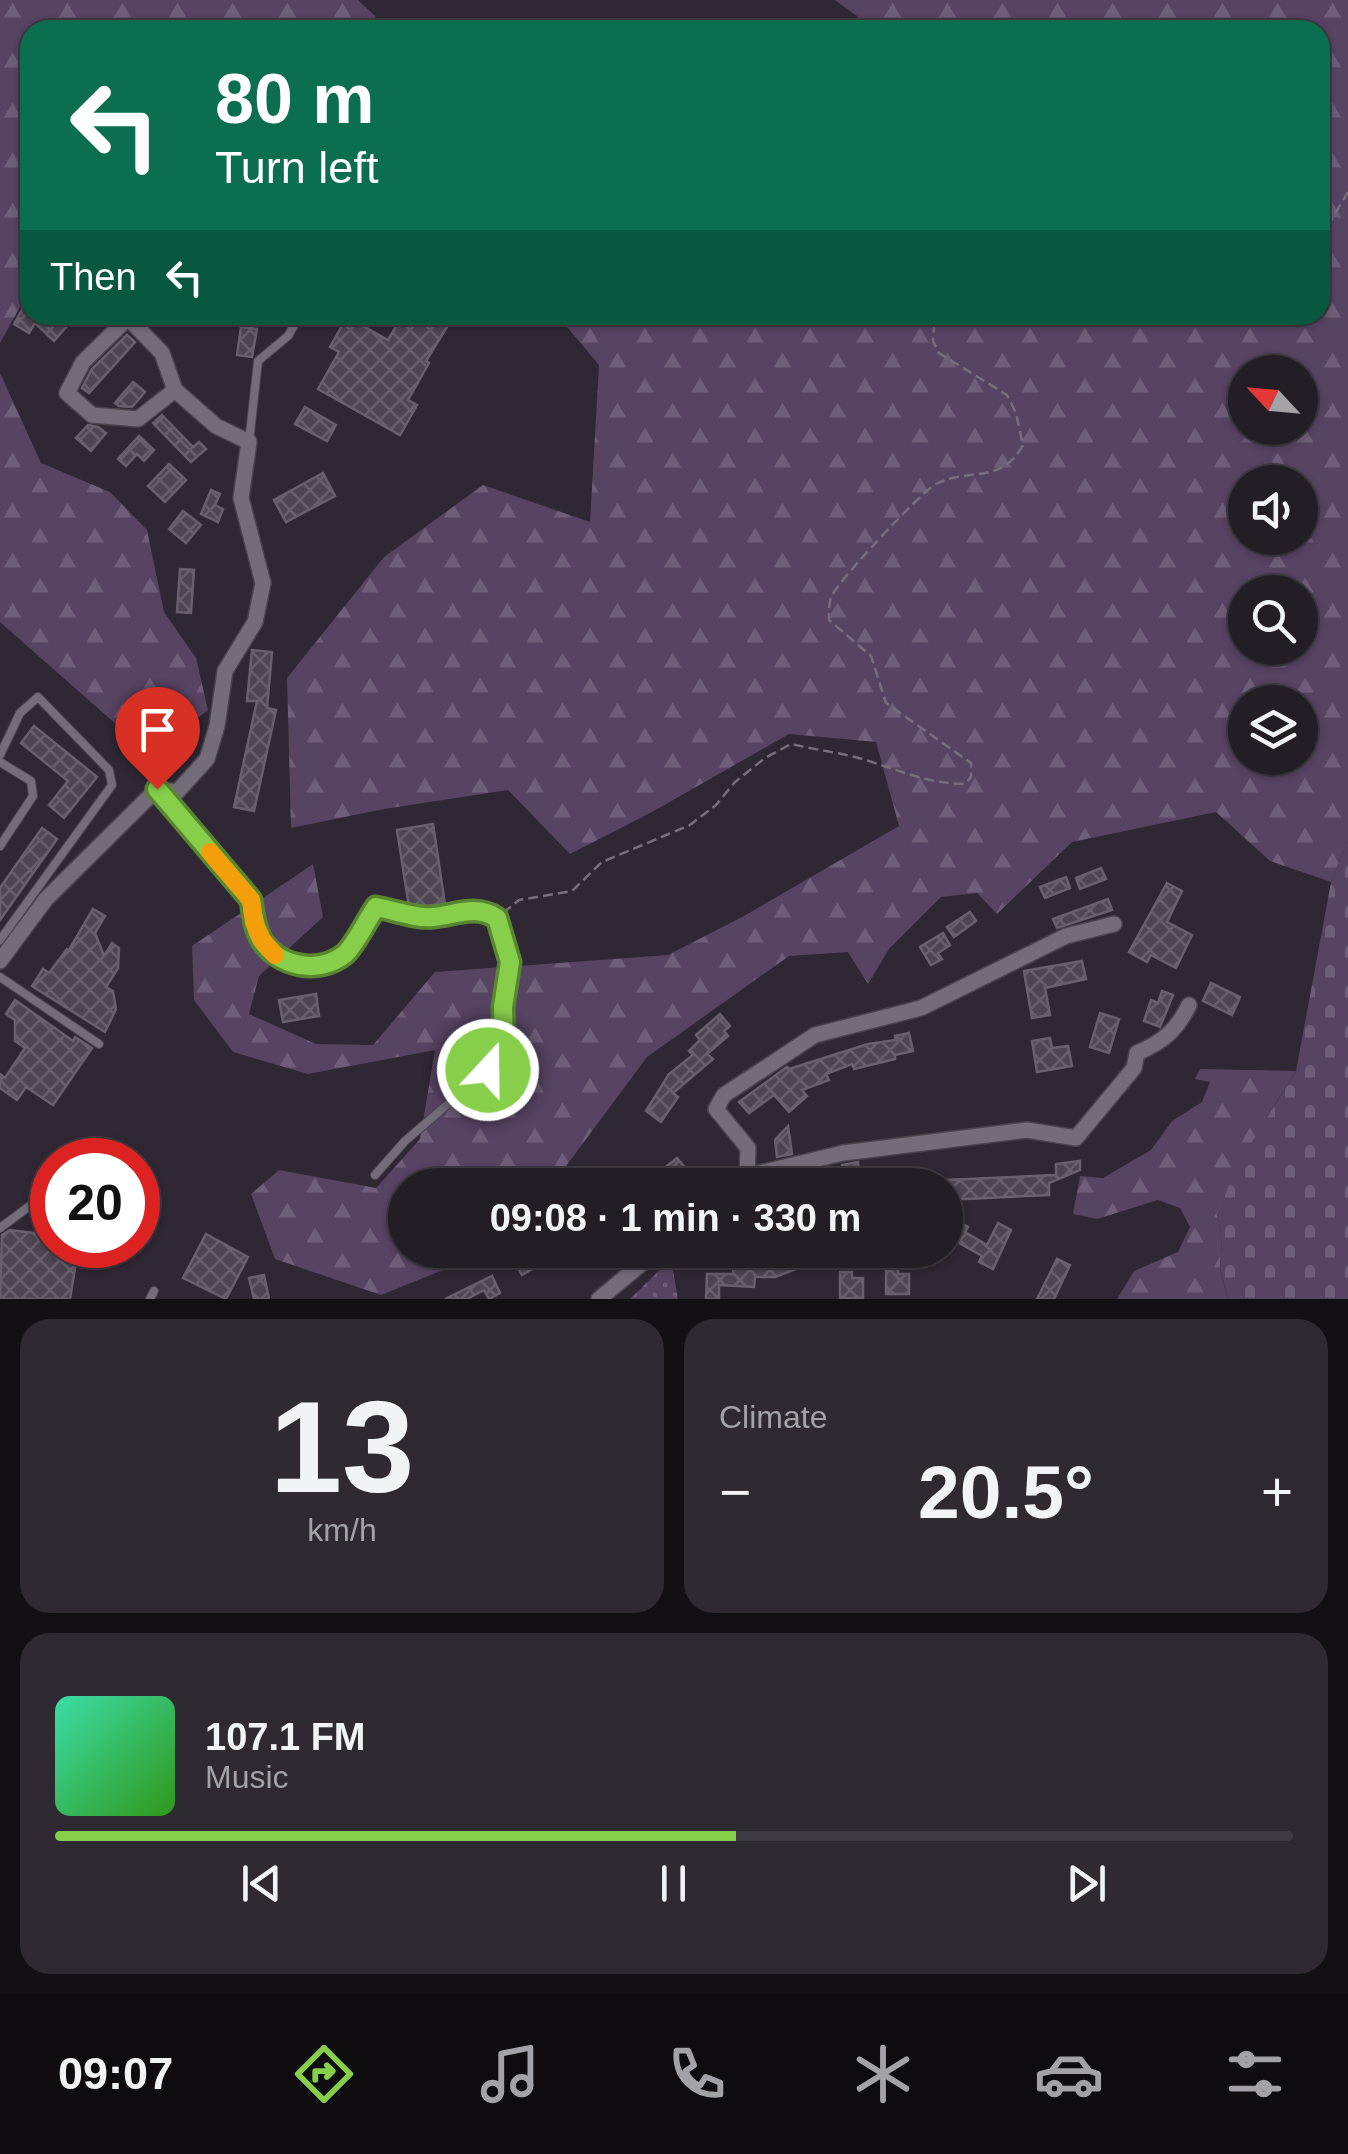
<!DOCTYPE html>
<html lang="en">
<head>
<meta charset="utf-8">
<style>
  :root { --surface:#231d26; --page:#2f2a32; --text:#f1f3f6; --muted:#a3a2a7; --line:#403b43; --accent:#87cf4a }
  body { margin:0; font-family:Arial,sans-serif; background:var(--page); color:var(--text); height:100vh; display:flex; flex-direction:column; font-size:38px; white-space:nowrap }
  * { box-sizing:border-box; margin:0 }
  p { font-size:32px; color:var(--muted) }
  .icon { flex:none; width:55px; height:55px; fill:none; stroke:currentColor; stroke-width:2; stroke-linecap:round; stroke-linejoin:round }
  .map { position:relative; height:1299px; overflow:hidden }
  .sheet { display:flex; flex-direction:column; gap:20px; padding:20px; background:#131015; flex:1 }
  .sheet>* { flex:none }
  .top-card { position:absolute; left:20px; top:20px; width:1310px; height:305px; border-radius:30px; box-shadow:0 2px 8px #0004,0 0 0 2px var(--line); background:#0b6e4f; color:#fff; overflow:hidden }
  .needle { width:65px; rotate:296deg }
  .buttons { position:absolute; left:1228px; top:355px; display:grid; gap:20px }
  .buttons a { display:grid; place-items:center; width:90px; height:90px; border-radius:50%; background:var(--surface); box-shadow:0 2px 8px #0004,0 0 0 2px var(--line); font-size:50px }
  .speed { position:absolute; left:30px; top:1138px; display:flex; gap:20px; font-size:50px; font-weight:700; text-align:center }
  .speed>* { display:grid; place-content:center; width:130px; height:130px; border-radius:50%; background:var(--surface); box-shadow:0 2px 8px #0004,0 0 0 2px var(--line); line-height:1 }
  .speed .limit { border:15px solid #d22; background:#fff; color:#111 }
  .pin { position:absolute; display:grid; place-items:center; width:85px; height:85px; color:#fff; margin:-102px -42px; border-radius:50% 50% 50% 0; rotate:-45deg; box-shadow:0 0 10px #0007 }
  .pin .icon { rotate:45deg }
  .me { position:absolute; width:110px; margin:-55px; rotate:21deg; stroke-linejoin:round; filter:drop-shadow(0 0 8px #0008) }
  .turn { display:flex; align-items:center; gap:35px; height:210px; padding:0 30px; font-size:45px }
  .turn .icon { width:130px; height:130px; stroke-width:2.5 }
  .turn b { display:block; font-size:70px; line-height:85px }
  .then { display:flex; align-items:center; height:95px; padding:0 30px; background:#0003; gap:20px; font-size:38px }
  .big { font-size:75px; font-weight:800; line-height:1.1 }
  .sheet .card { flex:1; display:flex; flex-direction:column; justify-content:center; gap:15px; min-width:0; padding:0 35px; border-radius:30px; background:var(--page) }
  .sheet .dial { align-items:center; gap:0 }
  .dial b { font-size:130px; line-height:1 }
  .song { display:flex; align-items:center; gap:30px }
  .cover { width:120px; height:120px; border-radius:15px; background:linear-gradient(135deg,hsl(160 70% 55%),hsl(110 70% 35%)) }
  .played { height:10px; border-radius:5px; background:linear-gradient(90deg,var(--accent) 55%,var(--line) 55%) }
  .keys { display:flex; justify-content:space-around; direction:ltr }
  .heat { display:flex; justify-content:space-between; align-items:center; font-size:55px; direction:ltr }
  .sheet .tiles { flex:1; display:grid; gap:20px; grid-template-columns:1fr 1fr }
  .card:last-child { grid-column:span 2 }
  .trip { position:absolute; left:388px; top:1168px; width:575px; height:100px; border-radius:50px; background:var(--surface); box-shadow:0 2px 8px #0004,0 0 0 2px var(--line); font-weight:800; line-height:100px; text-align:center }
  .menu { display:flex; height:160px; justify-content:space-around; align-items:center; background:#0e0c0f; color:var(--muted) }
  .menu .icon { width:70px; height:70px }
  .menu .selected { color:var(--accent) }
  .menu b { font-size:45px; color:var(--text) }
  .map>svg:first-child { display:block }
</style>
</head>
<body>
<div class="map">
<svg width="1348" height="1299" viewBox="0 0 1348 1299">
  <defs>
    <pattern id="grass-dots" width="8" height="8" patternUnits="userSpaceOnUse" patternTransform="scale(2.5)"><rect width="8" height="8" fill="#574362"/><path d="M2 2h.1M6 6h.1" fill="none" stroke="#6f5e79" stroke-width="1.8" stroke-linecap="round"/></pattern>
    <pattern id="forest-firs" width="22" height="20" patternUnits="userSpaceOnUse" patternTransform="scale(2.5)"><rect width="22" height="20" fill="#574362"/><path d="M5 1l3.5 6h-7zM16 11l3.5 6h-7z" fill="#6f5e79"/></pattern>
    <pattern id="cemetery-stones" width="16" height="16" patternUnits="userSpaceOnUse" patternTransform="scale(2.5)"><rect width="16" height="16" fill="#574362"/><path d="M2 7V4a2 2 0 0 1 4 0v3zM10 15v-3a2 2 0 0 1 4 0v3z" fill="#6f5e79"/></pattern>
    <pattern id="building-cross-hatch" width="8" height="8" patternUnits="userSpaceOnUse" patternTransform="scale(2.5)"><rect width="8" height="8" fill="#4d4552"/><path d="M0 0l8 8M0 8l8-8" fill="none" stroke="#67606b"/></pattern>
  </defs>
  <rect width="100%" height="100%" fill="#2f2733"/>
  <!-- grass -->
  <path fill="url(#grass-dots)" d="M671 1259 678 1299H630Z"/>
  <!-- forest -->
  <g fill="url(#forest-firs)" fill-rule="evenodd">
    <path d="M0 0H358L376 17 355 30H30V289L0 343Z"/>
    <path d="M835 0H1348V841L1331 882 1270 861 1216 812 1072 842 997 914 977 893 941 897 889 949 868 984 848 952 789 956 647 1057 552 1185H405V1250H477L453 1266 381 1295 275 1259 251 1194 279 1170 376 1188 420 1139 435 1050 308 1074 233 1052 194 1000 192 946 313 864 323 917 259 976 249 1014 316 1044 373 1045 435 972 668 955 744 916 899 826 876 742 789 734 652 812 570 854 508 790 384 809 291 828 287 678 384 557 483 485 590 522 599 365 557 315H1320V30H867L857 16ZM1245 372H1300V428H1245ZM1245 482H1300V538H1245ZM1245 592H1300V648H1245ZM1245 702H1300V758H1245Z"/>
    <path d="M0 373 41 463 110 492 147 530 164 612 196 658 208 710 151 755 0 622Z"/>
    <path d="M1200 1069 1296 1071 1269 1114 1217 1214 1222 1238 1220 1269 1228 1299H1117L1134 1271 1178 1252 1190 1227 1180 1208 1158 1200 1097 1219 1073 1214 1080 1176 1103 1178 1151 1150 1172 1121 1202 1102 1210 1082 1195 1079Z"/>
  </g>
  <!-- cemetery -->
  <path fill="url(#cemetery-stones)" d="M1348 841V1299H1228L1220 1269 1222 1238 1217 1214 1238 1164 1296 1071 1331 882Z"/>
  <!-- building -->
  <g fill="url(#building-cross-hatch)" stroke="#68606d" stroke-width="2.5">
    <path d="M30 296V315H53L66 327 54 341 35 323 29 333 14 324Z"/>
    <path d="M403 315H438L450 322 426 361 429 363 408 400 417 405 400 435 318 389 339 352 330 347 347 317 388 340Z"/>
    <path d="M241 327 257 329 252 357 237 355Z"/>
    <path d="M127 335 135 342 89 393 82 388 92 369Z"/>
    <path d="M133 382 145 392 132 407 119 406 115 403Z"/>
    <path d="M305 407 336 425 327 441 295 424Z"/>
    <path d="M162 415 193 447 199 442 206 449 191 462 153 423Z"/>
    <path d="M88 425 98 427 106 433 91 451 76 438Z"/>
    <path d="M139 436 154 450 144 461 137 454 126 466 118 459Z"/>
    <path d="M169 464 186 480 165 502 148 486Z"/>
    <path d="M323 473 335 496 286 522 274 500Z"/>
    <path d="M211 490 220 494 215 505 223 509 218 522 201 514Z"/>
    <path d="M183 511 201 525 186 543 169 529Z"/>
    <path d="M180 569 194 570 191 613 177 612Z"/>
    <path d="M252 650 272 652 267 708 276 710 254 811 234 807 257 701H247Z"/>
    <path d="M34 726 97 777 64 818 49 805 68 781 21 743Z"/>
    <path d="M433 824 445 904 409 907 397 830Z"/>
    <path d="M42 828 57 839 0 920V888Z"/>
    <path d="M1101 868 1106 879 1080 889 1076 878Z"/>
    <path d="M1066 877 1070 888 1045 898 1040 887Z"/>
    <path d="M1167 883 1182 891 1167 922 1192 935 1176 968 1151 955 1147 962 1129 952Z"/>
    <path d="M1108 899 1112 910 1057 928 1053 919Z"/>
    <path d="M93 909 105 916 95 933 104 956 112 943 119 948 118 968 106 987 113 991 116 1009 105 1032 32 986 43 969 49 973 67 949 69 950Z"/>
    <path d="M970 912 976 921 954 937 947 927Z"/>
    <path d="M943 933 950 945 938 953 942 959 931 965 920 947Z"/>
    <path d="M1082 961 1086 979 1045 988 1050 1015 1032 1018 1024 971Z"/>
    <path d="M1211 983 1240 997 1232 1015 1203 1001Z"/>
    <path d="M1162 991 1173 995 1160 1027 1144 1021 1151 1000 1158 1003Z"/>
    <path d="M316 994 319 1016 283 1022 279 1000Z"/>
    <path d="M15 1000 73 1041 75 1037 92 1048 53 1105 26 1087 17 1100 0 1088V1074L5 1078 25 1048 15 1041V1020L6 1014Z"/>
    <path d="M1100 1013 1119 1019 1109 1053 1090 1047Z"/>
    <path d="M720 1014 730 1026 724 1031 728 1036 707 1054 713 1059 673 1093 678 1097 661 1122 646 1111 669 1074 693 1055 689 1051 700 1040 696 1035Z"/>
    <path d="M909 1033 913 1051 895 1055V1059L854 1069 852 1064 826 1074 829 1080 802 1090 807 1096 789 1112 774 1095 749 1113 739 1102 787 1067 789 1069 868 1044 896 1040 895 1036Z"/>
    <path d="M1050 1038 1052 1048 1068 1046 1072 1066 1037 1072 1032 1041Z"/>
    <path d="M788 1126 792 1154 777 1157 775 1140Z"/>
    <path d="M677 1158 688 1171 671 1185H664L656 1175Z"/>
    <path d="M1080 1161V1170L1049 1183V1195L947 1200V1180L1056 1175V1164Z"/>
    <path d="M858 1162 860 1185H844L842 1165Z"/>
    <path d="M46 1203 52 1204V1246L78 1250 70 1299H0L2 1235 10 1230 42 1234Z"/>
    <path d="M945 1214 968 1227 965 1232 987 1245 998 1223 1011 1230 993 1269 979 1262 982 1256 945 1235Z"/>
    <path d="M206 1234 248 1257 226 1299 183 1278Z"/>
    <path d="M527 1250H542L547 1260 522 1275 513 1259Z"/>
    <path d="M762 1250H818L817 1261 775 1277H755L754 1287 719 1285V1299H706L707 1274H733L734 1263 761 1264Z"/>
    <path d="M1057 1259 1070 1265 1054 1299H1037Z"/>
    <path d="M886 1268H898V1274H909V1294H886Z"/>
    <path d="M840 1272H852V1278H863V1298H840Z"/>
    <path d="M264 1275 269 1299H254L249 1278Z"/>
    <path d="M492 1276 500 1293 489 1299 484 1290 467 1299H445Z"/>
  </g>
  <g fill="none" stroke-linecap="round" stroke-linejoin="round">
    <defs>
      <g id="service">
        <path d="M249 442 258 361 288 336 300 315"/>
        <path d="M0 755 20 713 38 697 109 770 112 785 0 940"/>
        <path d="M0 762 31 781 33 796 0 846"/>
        <path d="M160 792 251 900C256 936 264 953 300 964 310 966 322 967 332 963 352 953 363 925 376 907 393 910 416 919 433 917 456 915 475 904 497 918L510 962 503 1007 504 1056 405 1141 375 1175"/>
        <path d="M0 977 99 1044"/>
        <path d="M0 1228 35 1202"/>
        <path d="M150 1299 154 1291"/>
      </g>
      <g id="minor">
        <path d="M0 961 46 899 157 789 177 792 207 759 217 726 225 671 255 622 263 583 241 498 249 442 216 426 175 390 162 353 128 318 83 362 67 393 92 415 138 419 175 390"/>
        <path d="M747 1176 843 1153 1027 1130 1076 1138 1134 1068 1137 1053C1163 1042 1177 1030 1189 1005"/>
        <path d="M737 1185 747 1176 748 1148 716 1109 724 1095 815 1035 921 1008 1066 936 1114 924"/>
        <path d="M599 1299 658 1250"/>
      </g>
    </defs>
    <!-- service casing -->
    <use href="#service" stroke="#49434c" stroke-width="10"/>
    <!-- minor casing -->
    <use href="#minor" stroke="#49434c" stroke-width="18"/>
    <!-- path -->
    <g stroke="#77707b" stroke-width="2.5" stroke-dasharray="10 5" stroke-linecap="butt">
      <path d="M1320 239 1348 192"/>
      <path d="M503 913 519 900 572 891 602 862 690 825 716 805 735 782 765 758 791 744C812 749 834 752 855 757 892 767 926 784 965 784L971 777V763L886 703 871 656 829 620C829 612 829 603 831 597 837 582 922 491 936 484 971 467 1001 485 1023 445L1016 413 1007 395 939 353 933 341 935 315"/>
    </g>
    <!-- service -->
    <use href="#service" stroke="#746c79" stroke-width="8"/>
    <!-- minor -->
    <use href="#minor" stroke="#746c79" stroke-width="15"/>
  </g>
  <g fill="none" stroke-linecap="round" stroke-linejoin="round">
    <defs>
      <path id="route" d="M157 789 251 900C253 913 254 927 261 939 278 967 319 975 345 954 355 945 367 920 376 907 393 910 416 919 433 917 456 915 475 904 497 918L510 962 503 1007 504 1056 488 1070"/>
    </defs>
    <!-- route casing -->
    <use href="#route" stroke="#588730" stroke-width="25"/>
    <!-- route -->
    <use href="#route" stroke="#87cf4a" stroke-width="18"/>
    <!-- slow -->
    <path stroke="#f59e0b" stroke-width="18" d="M210 852 251 900 254 922 262 940 275 955"/>
  </g>
</svg>
<div class="buttons">
<a><svg class="needle" viewBox="-14 -14 28 28"><path d="M0-13l5 13h-10z" fill="#e53935"/><path d="M0 13l5-13h-10z" fill="#a3a2a7"/></svg></a>
<a><svg class="icon" aria-label="sound" viewBox="0 0 24 24"><path d="M4 9h4l5-4v14l-5-4H4zM17 9q2 3 0 6"/></svg></a>
<a><svg class="icon" aria-label="search" viewBox="0 0 24 24"><circle cx="10" cy="10" r="6"/><path d="M15 15l6 6"/></svg></a>
<a><svg class="icon" aria-label="layers" viewBox="0 0 24 24"><path d="M12 4l9 5-9 5-9-5zM3 14l9 5 9-5"/></svg></a>
</div>
<div class="speed"><div class="limit">20</div></div>
<div class="pin" style="left:157px;top:789px;background:#d93025"><svg class="icon" aria-label="arrive" viewBox="0 0 24 24"><path d="M6 21V4h12l-3 4 3 4H6"/></svg></div>
<svg class="me" style="left:488px;top:1070px" viewBox="-20 -20 40 40"><circle r="17" fill="#87cf4a" stroke="#fff" stroke-width="3"/><path d="M0-11L8 9 0 5-8 9z" fill="#fff"/></svg>
<div class="trip">09:08 · 1 min · 330 m</div>
<div class="top-card">
<div class="turn"><svg class="icon" aria-label="left" viewBox="0 0 24 24"><path d="M17 20v-9H6M10 6l-5 5 5 5"/></svg><div><b>80 m</b>Turn left</div></div>
<div class="then">Then<svg class="icon" aria-label="left" viewBox="0 0 24 24"><path d="M17 20v-9H6M10 6l-5 5 5 5"/></svg></div>
</div>
</div>
<section class="sheet">
<div class="tiles">
<div class="card dial"><b>13</b><p>km/h</p></div>
<div class="card"><p>Climate</p>
<div class="heat"><a>−</a><b class="big">20.5°</b><a>+</a></div>
</div>
<div class="card">
<div class="song"><i class="cover"></i><div><b>107.1 FM</b><p>Music</p></div></div>
<div class="played"></div>
<div class="keys"><svg class="icon" aria-label="previous" viewBox="0 0 24 24"><path d="M18 5L8 12l10 7zM5 5v14"/></svg><svg class="icon" aria-label="pause" viewBox="0 0 24 24"><path d="M8 5v14M16 5v14"/></svg><svg class="icon" aria-label="next" viewBox="0 0 24 24"><path d="M6 5l10 7-10 7zM19 5v14"/></svg></div>
</div>
</div>
</section>
<nav class="menu">
<b>09:07</b>
<svg class="icon selected" aria-label="directions" viewBox="0 0 24 24"><path d="M12 3l9 9-9 9-9-9zM9 14v-3h6M13 9l2 2-2 2"/></svg>
<svg class="icon" aria-label="music" viewBox="0 0 24 24"><path d="M9 18V5l10-2v13"/><circle cx="6" cy="18" r="3"/><circle cx="16" cy="16" r="3"/></svg>
<svg class="icon" aria-label="phone" viewBox="0 0 24 24"><path d="M5 4h4l2 5-3 2q2 4 5 5l2-3 5 2v4C11 20 4 13 5 4z"/></svg>
<svg class="icon" aria-label="climate" viewBox="0 0 24 24"><path d="M12 3v18M4 7l16 10M4 17L20 7"/></svg>
<svg class="icon" aria-label="car" viewBox="0 0 24 24"><path d="M5 17H2v-5l4-1 3-4h7l3 4 3 1v5h-3M9 17h6M6 11h13"/><circle cx="7" cy="17" r="2"/><circle cx="17" cy="17" r="2"/></svg>
<svg class="icon" aria-label="filters" viewBox="0 0 24 24"><path d="M4 7h16M4 17h16"/><circle cx="9" cy="7" r="2"/><circle cx="15" cy="17" r="2"/></svg>
</nav>
</body>
</html>
